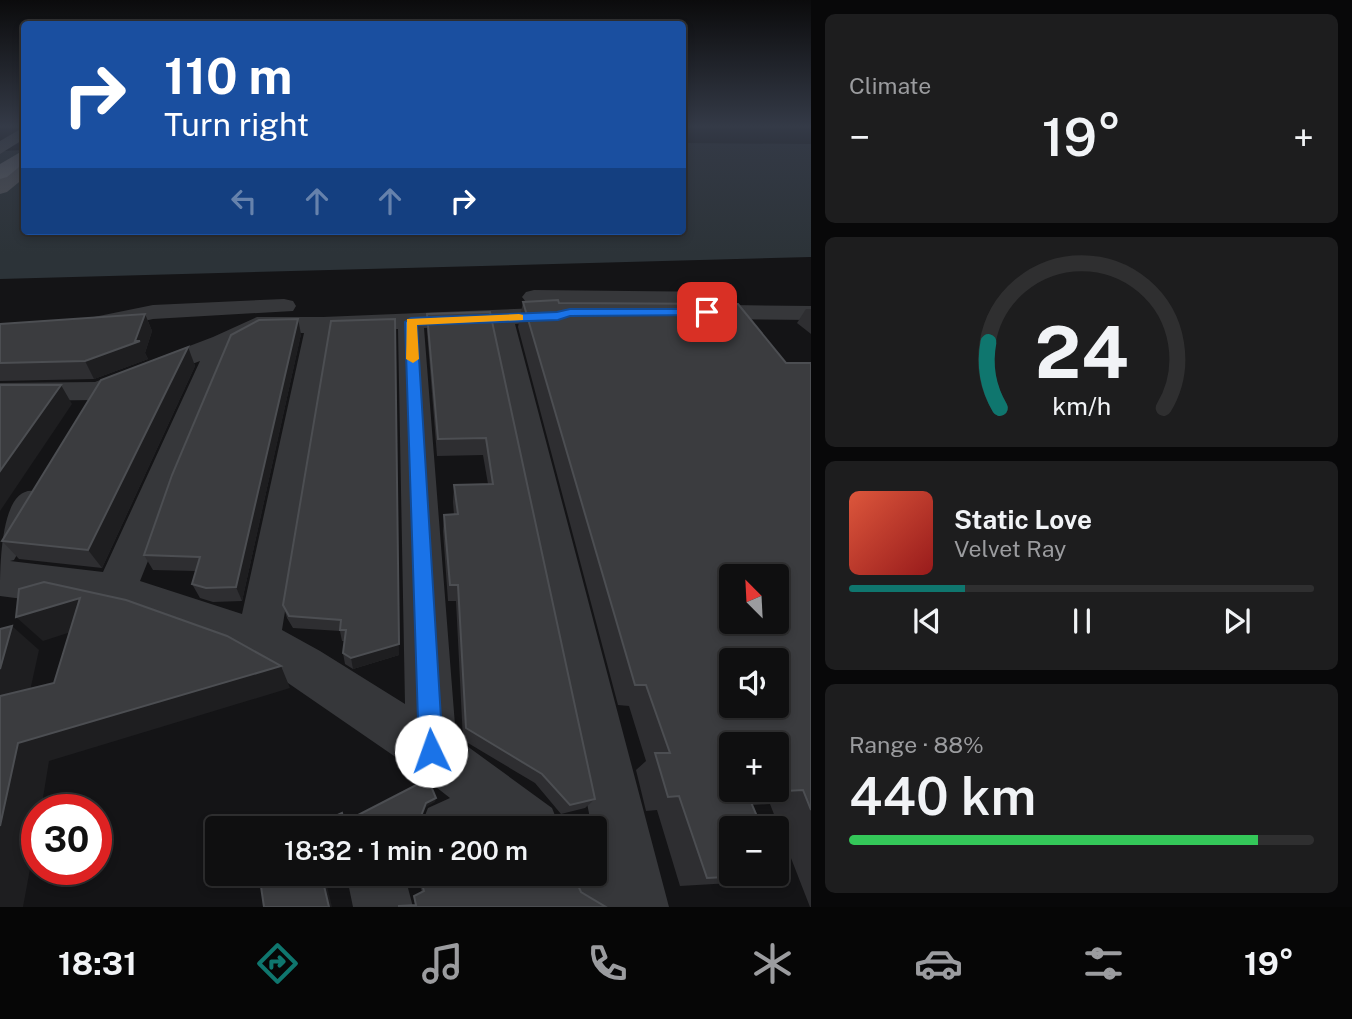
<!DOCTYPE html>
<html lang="en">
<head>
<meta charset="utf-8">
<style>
  :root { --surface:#0f0f10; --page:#1d1d1e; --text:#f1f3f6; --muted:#9b9c9f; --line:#2f2f30; --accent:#0f766e }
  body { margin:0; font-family:"Public Sans",sans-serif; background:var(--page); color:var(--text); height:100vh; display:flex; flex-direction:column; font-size:26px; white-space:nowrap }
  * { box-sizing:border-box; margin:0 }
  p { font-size:23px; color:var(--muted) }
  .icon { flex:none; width:38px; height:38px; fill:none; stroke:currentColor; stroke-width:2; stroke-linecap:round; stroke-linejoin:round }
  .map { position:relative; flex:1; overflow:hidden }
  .side { display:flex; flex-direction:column; gap:14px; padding:14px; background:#080809; width:541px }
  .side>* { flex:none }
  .banner { position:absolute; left:21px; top:21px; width:665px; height:214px; border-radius:7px; box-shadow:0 4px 10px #0003,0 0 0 2px var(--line); background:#1a4fa0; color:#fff; overflow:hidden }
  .needle { width:46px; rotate:336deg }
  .controls { position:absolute; left:719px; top:564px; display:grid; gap:14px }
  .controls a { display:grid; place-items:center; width:70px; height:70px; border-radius:7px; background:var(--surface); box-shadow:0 4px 10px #0003,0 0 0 2px var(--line); font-size:35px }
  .speed { position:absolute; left:21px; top:794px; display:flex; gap:14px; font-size:35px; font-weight:700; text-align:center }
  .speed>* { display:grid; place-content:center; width:91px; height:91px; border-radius:50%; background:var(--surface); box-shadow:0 4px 10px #0003,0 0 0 2px var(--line); line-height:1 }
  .speed .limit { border:10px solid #d22; background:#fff; color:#111 }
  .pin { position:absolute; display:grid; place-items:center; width:60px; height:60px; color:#fff; margin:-30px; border-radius:14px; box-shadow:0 4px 10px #0006 }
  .me { position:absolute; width:77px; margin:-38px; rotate:357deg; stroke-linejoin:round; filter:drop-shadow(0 0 5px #0008) }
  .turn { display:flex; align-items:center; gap:24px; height:147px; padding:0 28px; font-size:32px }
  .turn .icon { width:91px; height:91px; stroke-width:2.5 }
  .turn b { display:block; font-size:49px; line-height:60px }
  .lanes { display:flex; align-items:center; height:66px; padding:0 28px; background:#0003; justify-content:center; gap:35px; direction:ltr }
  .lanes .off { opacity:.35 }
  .big { font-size:52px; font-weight:600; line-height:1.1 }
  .side .widget { flex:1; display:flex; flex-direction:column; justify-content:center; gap:10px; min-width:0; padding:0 24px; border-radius:10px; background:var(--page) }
  .side .dial { align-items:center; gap:0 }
  .dial svg { height:182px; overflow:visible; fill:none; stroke:var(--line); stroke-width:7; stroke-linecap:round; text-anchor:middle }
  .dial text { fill:var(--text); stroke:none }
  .song { display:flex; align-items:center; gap:21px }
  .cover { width:84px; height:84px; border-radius:10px; background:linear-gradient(135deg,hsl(10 70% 55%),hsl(0 70% 35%)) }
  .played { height:7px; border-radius:4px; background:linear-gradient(90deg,var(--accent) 25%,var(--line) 25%) }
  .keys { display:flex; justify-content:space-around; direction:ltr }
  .heat { display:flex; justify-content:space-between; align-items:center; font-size:38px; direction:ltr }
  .charge { height:10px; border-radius:5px; background:linear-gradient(90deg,#34c759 88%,var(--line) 0) }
  .trip { position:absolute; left:205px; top:816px; width:402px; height:70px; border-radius:7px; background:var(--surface); box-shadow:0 4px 10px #0003,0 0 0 2px var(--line); font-weight:600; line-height:70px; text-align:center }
  .menu { display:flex; height:112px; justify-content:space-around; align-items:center; background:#060606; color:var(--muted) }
  .menu .icon { width:49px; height:49px }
  .menu .active { color:var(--accent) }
  .menu b { font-size:32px; color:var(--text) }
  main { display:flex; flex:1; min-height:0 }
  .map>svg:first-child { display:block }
</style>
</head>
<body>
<main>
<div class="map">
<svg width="812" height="907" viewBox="0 0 812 907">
  <rect width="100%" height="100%" fill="#141416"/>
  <!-- water -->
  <path fill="#2c3338" d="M683 143 811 144V257L0 279V151L24 150V231H682Z"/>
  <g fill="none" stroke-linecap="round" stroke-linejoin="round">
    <!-- minor -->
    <g fill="#36373a" fill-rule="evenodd">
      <path d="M534 290 725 292 733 294 737 299 730 305 812 306V320L699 319 690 317 687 312 694 306 526 302 522 297 526 292Z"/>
      <path d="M284 299 293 301 296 306 293 311 153 319 98 331 89 328 85 323 89 318 153 305Z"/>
      <path d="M565 307 574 309 577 314 574 319 515 324 669 907H590L572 894 564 873H595V828H592L490 325 424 328 456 738 552 808 560 828H420L428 808 450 798 413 769 288 683 245 658 115 611 0 596C0 565 0 476 41 493L46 503 14 560 10 561 103 572 200 361 98 400 0 401V383L95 382 213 337 257 317H323ZM398 329 405 704 320 651 282 630 330 332ZM262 333H304L242 614 140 581 233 348Z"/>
      <path d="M346 873H404L413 907H353Z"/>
    </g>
    <!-- major -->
    <g fill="#525459" fill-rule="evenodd">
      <path d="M24 127V139L0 154V141Z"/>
      <path d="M24 163V178L7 192 0 194V178Z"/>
    </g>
    <!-- highway -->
    <path fill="#62656b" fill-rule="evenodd" d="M24 150V163L7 177 0 179V164Z"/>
  </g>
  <!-- wall -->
  <g fill="#2e2e31">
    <path d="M523 302 559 303 786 363H811V907H810L770 804 752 805 781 874 748 882 680 886 657 810 646 811 636 770 646 761 629 706 618 705 518 327Z"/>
    <path d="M806 309H811V334L797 323Z"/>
    <path d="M490 312 595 799 585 808 561 814 535 783 463 740 456 601H448L443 531 444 515H454L453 502 454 485 488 484 483 455 437 456 427 331V314Z"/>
    <path d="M145 314 152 331 145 353 148 359 94 379 0 381V324Z"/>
    <path d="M331 321 399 655 353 669 345 664 343 653 345 641H342L340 631 293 628 287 618 283 605Z"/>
    <path d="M301 334 242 601 213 602 200 598 192 584 196 571 153 570 144 555Z"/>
    <path d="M188 347 195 366 102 568 19 559 2 541Z"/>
    <path d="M563 873 415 905 414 896 422 892 418 880 419 875Z"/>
  </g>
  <!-- shaded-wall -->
  <g fill="#1e1e20">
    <path d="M145 314 152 331 145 353 148 359 94 379 85 361 135 341Z"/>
    <path d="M298 319 301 334 242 601 236 587Z"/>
    <path d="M395 319 399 655 353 669 351 658Z"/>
    <path d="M188 347 195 366 102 568 88 550Z"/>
    <path d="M61 385 72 404 0 511V471Z"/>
    <path d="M80 598 102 622 43 641 16 617Z"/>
    <path d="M12 626 39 650 24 718 0 703V669Z"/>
    <path d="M281 666 290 688 49 761 41 810H37V831L23 907H0V826L18 743Z"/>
    <path d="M436 798 435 802 426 807 421 820 405 828H399L426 803Z"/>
    <path d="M321 873H324L332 907H329Z"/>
  </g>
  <!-- building -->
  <g fill="#3b3c3f" stroke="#4c4e52" stroke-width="2" fill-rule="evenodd">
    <path d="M558 300 559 303 738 304 786 363H811V810L803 790 747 793 762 828H732V873H777V864L781 874 707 878 679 796 668 797 655 753H670L646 685H635L523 302ZM732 576H777V621H732ZM732 660H777V705H732ZM732 744H777V789H732Z"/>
    <path d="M490 312 595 799 570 805 542 774 466 728 458 585H450L444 515 458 514 454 485 493 484 486 438 438 439 427 314Z"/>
    <path d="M145 314 135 341H140L85 361 0 363V324Z"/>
    <path d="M298 319 236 587 206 588 192 584 200 557 144 555 172 475 231 335 259 320Z"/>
    <path d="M395 319 399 644 351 658 343 653 346 630H340L341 620 289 616 283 605 331 321Z"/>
    <path d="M188 347 88 550 2 541 101 380Z"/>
    <path d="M0 385H61L0 471Z"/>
    <path d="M44 582 126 600 227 636 281 666 18 743 0 826V696L54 683 80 598 16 617 19 589Z"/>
    <path d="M12 626 0 669V629Z"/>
    <path d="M428 779 436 798 426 803 421 816 399 828H362L358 815Z"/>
    <path d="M342 813 346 828H310Z"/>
    <path d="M259 873H321L329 907H264Z"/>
    <path d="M423 873H563L577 883 581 892 606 907H399V906L416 905 414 896 424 891 419 875Z"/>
  </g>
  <!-- sky -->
  <linearGradient id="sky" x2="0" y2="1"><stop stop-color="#0b0b0c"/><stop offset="0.5" stop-color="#343a47"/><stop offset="1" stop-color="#343a47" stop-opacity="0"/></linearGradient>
  <rect width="812" height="253" fill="url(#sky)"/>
  <!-- route -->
  <path fill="#1a73e8" stroke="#114b97" stroke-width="2" d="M707 309 711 310V315L570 316 558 320 417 325 443 751 440 760 431 763 422 760 419 751 405 322 411 318 557 312 570 309Z"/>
  <!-- slow -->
  <path fill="#f59e0b" d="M519 314 523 315V320L417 325 419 359 413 363 406 359 407 319Z"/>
</svg>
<div class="controls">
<a><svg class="needle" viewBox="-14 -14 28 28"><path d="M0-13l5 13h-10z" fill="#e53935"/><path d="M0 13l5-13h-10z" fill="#9b9c9f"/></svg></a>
<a><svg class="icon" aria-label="sound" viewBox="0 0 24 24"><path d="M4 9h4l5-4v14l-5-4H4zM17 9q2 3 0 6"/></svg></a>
<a>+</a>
<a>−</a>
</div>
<div class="speed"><div class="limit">30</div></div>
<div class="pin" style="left:707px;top:312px;background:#d93025"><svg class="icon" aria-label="arrive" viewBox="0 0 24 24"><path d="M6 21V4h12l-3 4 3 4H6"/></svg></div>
<svg class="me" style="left:431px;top:751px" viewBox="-20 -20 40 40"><circle r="19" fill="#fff"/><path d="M0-13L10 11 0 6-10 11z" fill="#1a73e8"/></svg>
<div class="trip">18:32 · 1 min · 200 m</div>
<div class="banner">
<div class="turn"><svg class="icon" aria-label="right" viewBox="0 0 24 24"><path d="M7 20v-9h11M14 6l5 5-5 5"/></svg><div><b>110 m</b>Turn right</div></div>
<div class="lanes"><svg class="icon off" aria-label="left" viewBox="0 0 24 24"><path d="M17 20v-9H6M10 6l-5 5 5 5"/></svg><svg class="icon off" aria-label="ahead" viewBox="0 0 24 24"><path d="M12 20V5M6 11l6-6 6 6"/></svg><svg class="icon off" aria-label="ahead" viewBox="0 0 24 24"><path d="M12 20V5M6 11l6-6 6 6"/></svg><svg class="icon" aria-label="right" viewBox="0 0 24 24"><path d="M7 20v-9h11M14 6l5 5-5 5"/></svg></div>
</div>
</div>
<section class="side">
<div class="widget"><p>Climate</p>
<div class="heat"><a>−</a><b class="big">19°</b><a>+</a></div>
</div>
<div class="widget dial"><svg viewBox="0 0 100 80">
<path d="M14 69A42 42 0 1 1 86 69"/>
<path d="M14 69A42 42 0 0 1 9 40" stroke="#0f766e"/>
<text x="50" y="56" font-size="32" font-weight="700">24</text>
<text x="50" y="72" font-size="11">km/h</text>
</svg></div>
<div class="widget">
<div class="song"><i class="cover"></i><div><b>Static Love</b><p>Velvet Ray</p></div></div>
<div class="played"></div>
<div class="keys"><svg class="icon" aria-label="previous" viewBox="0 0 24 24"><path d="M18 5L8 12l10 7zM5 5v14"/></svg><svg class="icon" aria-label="pause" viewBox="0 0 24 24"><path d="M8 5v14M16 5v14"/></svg><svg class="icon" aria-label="next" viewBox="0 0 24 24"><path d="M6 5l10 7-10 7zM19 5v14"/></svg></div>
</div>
<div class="widget"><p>Range · 88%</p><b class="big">440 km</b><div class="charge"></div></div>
</section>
</main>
<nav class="menu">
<b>18:31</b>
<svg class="icon active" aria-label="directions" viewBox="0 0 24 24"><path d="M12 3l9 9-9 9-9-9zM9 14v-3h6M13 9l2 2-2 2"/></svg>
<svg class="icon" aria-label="music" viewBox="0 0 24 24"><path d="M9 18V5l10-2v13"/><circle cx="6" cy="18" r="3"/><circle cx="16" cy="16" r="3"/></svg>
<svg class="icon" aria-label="phone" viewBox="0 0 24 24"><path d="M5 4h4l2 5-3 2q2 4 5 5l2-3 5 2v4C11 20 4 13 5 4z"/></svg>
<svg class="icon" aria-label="climate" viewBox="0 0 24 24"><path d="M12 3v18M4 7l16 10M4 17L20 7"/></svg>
<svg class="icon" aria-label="car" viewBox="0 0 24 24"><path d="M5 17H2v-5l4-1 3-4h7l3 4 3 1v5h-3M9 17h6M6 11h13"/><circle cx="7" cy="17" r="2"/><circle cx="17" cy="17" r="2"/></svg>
<svg class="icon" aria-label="filters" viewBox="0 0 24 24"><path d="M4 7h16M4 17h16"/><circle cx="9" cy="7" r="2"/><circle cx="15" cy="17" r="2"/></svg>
<b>19°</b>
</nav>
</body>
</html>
